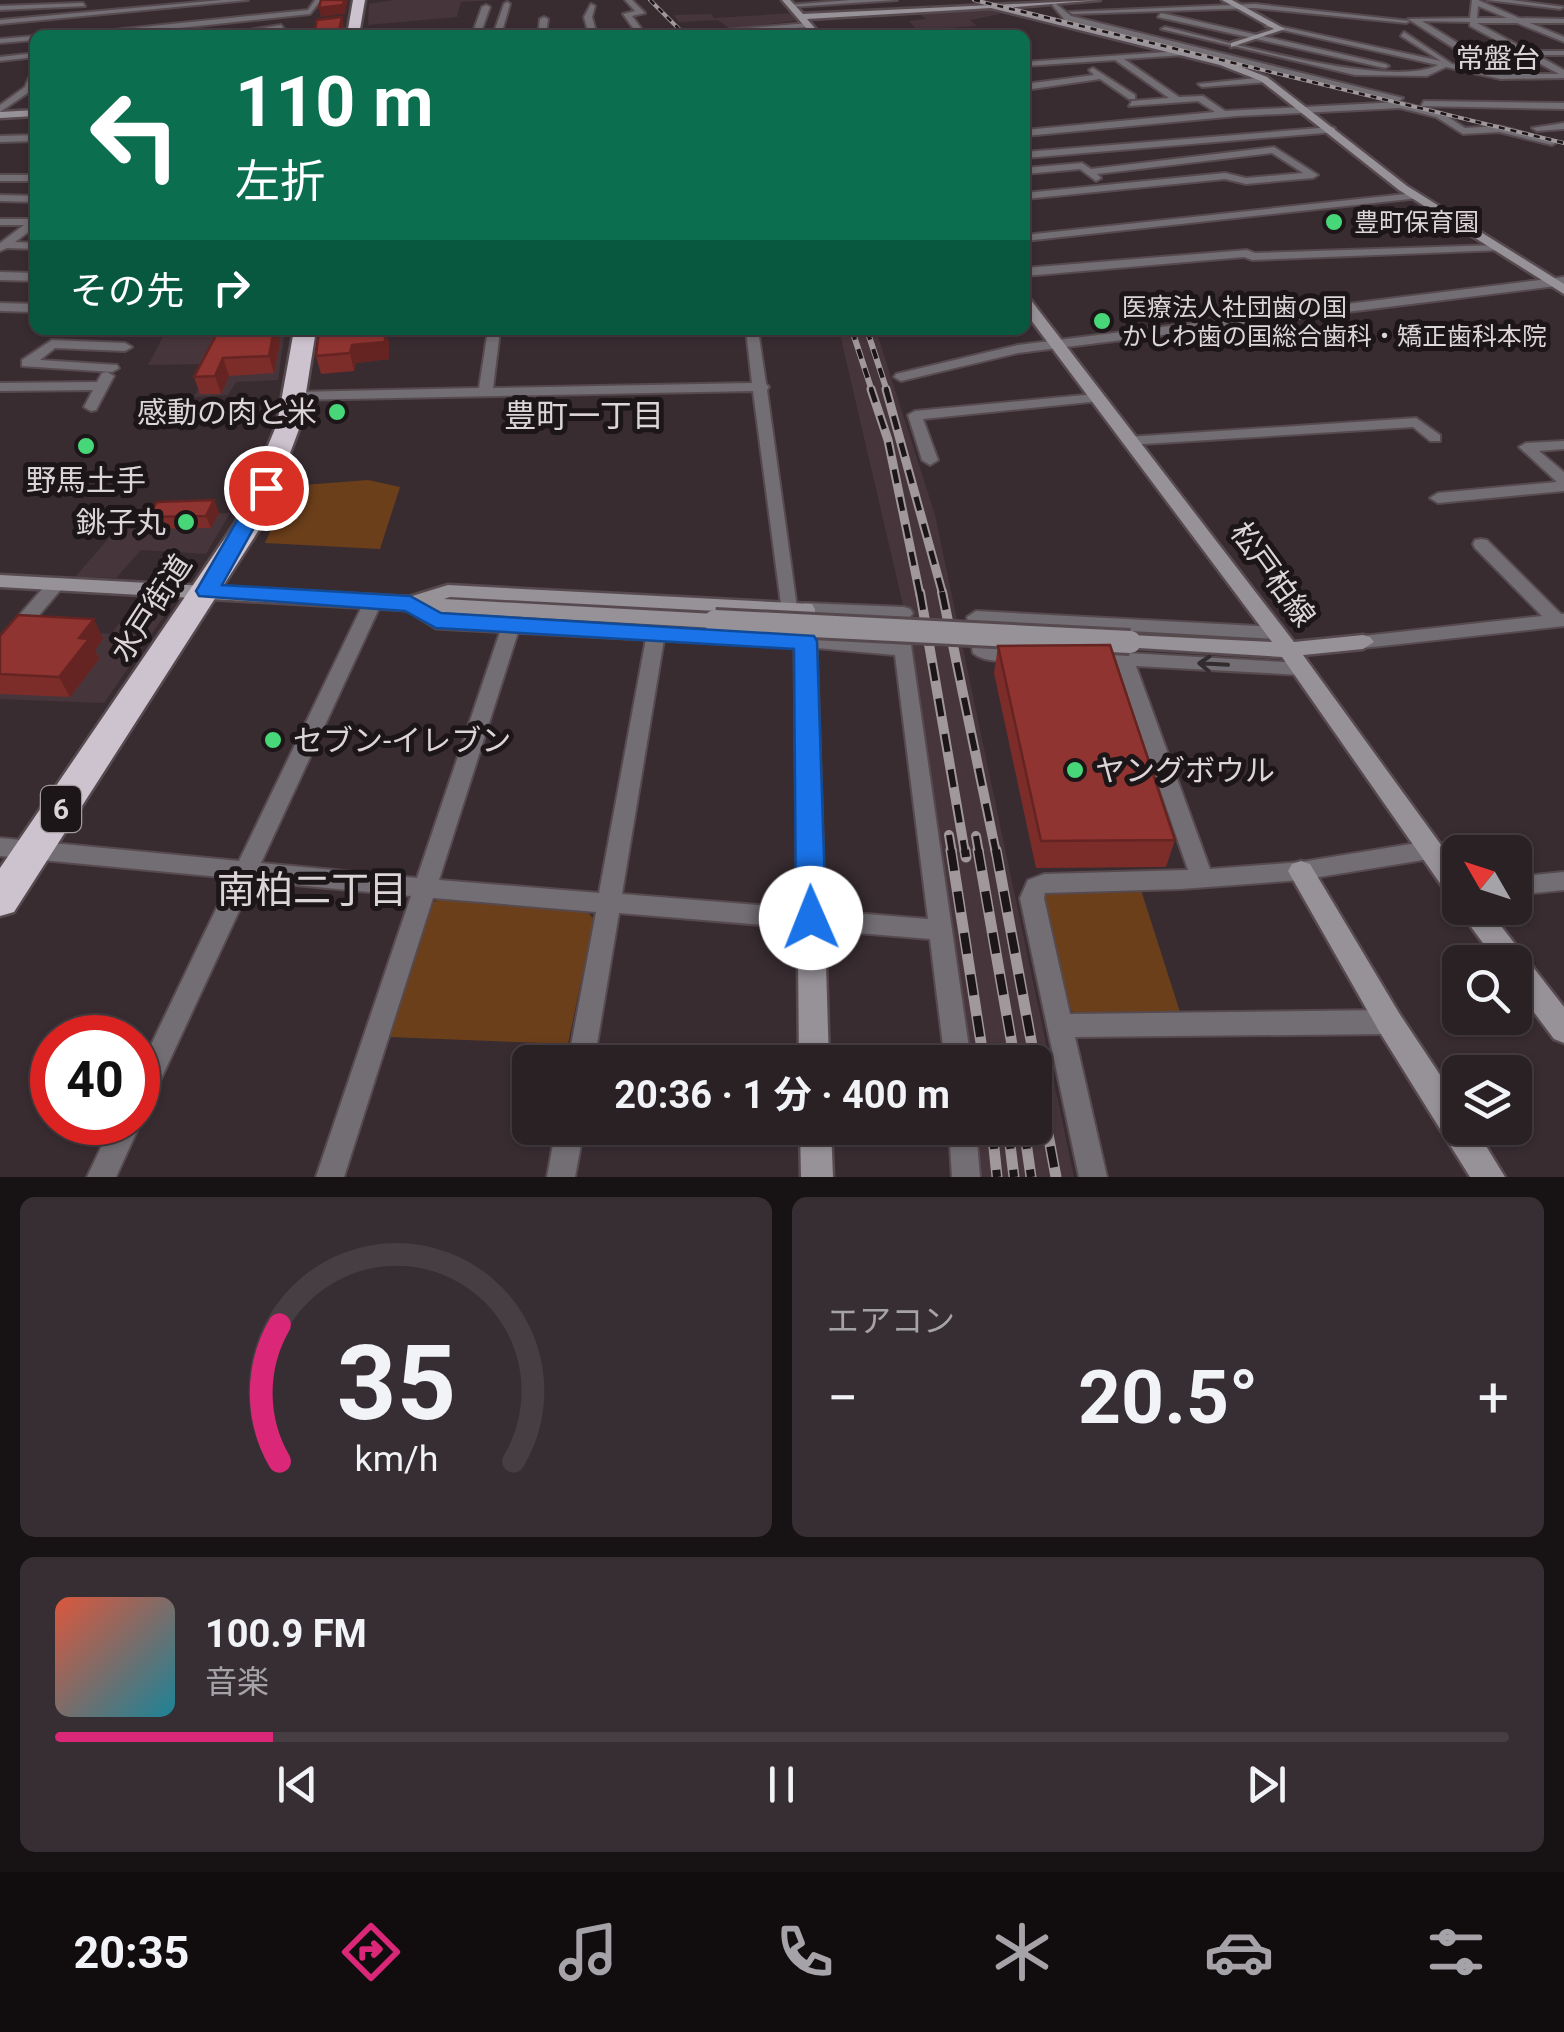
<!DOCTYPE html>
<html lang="ja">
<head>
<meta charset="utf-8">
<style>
  :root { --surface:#2a2125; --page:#362e32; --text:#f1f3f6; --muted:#a5a3a7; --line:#463e42; --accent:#db2777 }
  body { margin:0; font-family:Roboto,"Noto Sans JP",sans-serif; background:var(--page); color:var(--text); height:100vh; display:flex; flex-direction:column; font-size:38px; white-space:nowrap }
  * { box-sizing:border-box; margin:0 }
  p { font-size:32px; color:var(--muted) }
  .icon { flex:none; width:55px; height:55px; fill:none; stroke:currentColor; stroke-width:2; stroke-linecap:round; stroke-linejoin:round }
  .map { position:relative; height:1177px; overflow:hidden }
  .panel { display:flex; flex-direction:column; gap:20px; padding:20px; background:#171214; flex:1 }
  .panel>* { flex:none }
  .guide { position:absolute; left:30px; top:30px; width:1000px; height:305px; border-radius:15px; box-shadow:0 2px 8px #0004,0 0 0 2px var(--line); background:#0b6e4f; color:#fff; overflow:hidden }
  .needle { width:65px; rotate:309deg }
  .tools { position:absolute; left:1442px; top:835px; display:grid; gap:20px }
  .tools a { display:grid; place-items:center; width:90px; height:90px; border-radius:15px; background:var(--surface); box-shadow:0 2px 8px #0004,0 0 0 2px var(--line); font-size:50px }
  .speed { position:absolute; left:30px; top:1015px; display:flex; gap:20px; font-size:50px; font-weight:700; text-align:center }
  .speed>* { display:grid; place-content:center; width:130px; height:130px; border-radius:50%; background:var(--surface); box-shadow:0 2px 8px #0004,0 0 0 2px var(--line); line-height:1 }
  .speed .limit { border:15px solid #d22; background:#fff; color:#111 }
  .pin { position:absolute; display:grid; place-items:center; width:85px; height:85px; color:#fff; margin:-42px; border:5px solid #fff; border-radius:50%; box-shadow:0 2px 10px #0007 }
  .me { position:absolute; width:110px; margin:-55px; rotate:359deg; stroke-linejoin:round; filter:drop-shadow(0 0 8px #0008) }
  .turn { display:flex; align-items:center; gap:35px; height:210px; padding:0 40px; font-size:45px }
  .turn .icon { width:130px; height:130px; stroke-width:2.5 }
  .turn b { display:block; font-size:70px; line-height:85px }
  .then { display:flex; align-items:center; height:95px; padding:0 40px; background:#0003; gap:20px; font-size:38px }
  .big { font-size:75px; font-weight:700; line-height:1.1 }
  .panel .card { flex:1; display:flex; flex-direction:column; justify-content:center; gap:15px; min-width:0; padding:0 35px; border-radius:15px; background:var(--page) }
  .panel .dial { align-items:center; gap:0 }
  .dial svg { height:260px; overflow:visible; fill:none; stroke:var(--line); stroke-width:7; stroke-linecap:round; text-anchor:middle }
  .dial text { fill:var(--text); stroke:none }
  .song { display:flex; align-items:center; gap:30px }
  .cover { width:120px; height:120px; border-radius:15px; background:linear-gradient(135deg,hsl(10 70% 55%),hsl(190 70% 35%)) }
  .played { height:10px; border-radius:5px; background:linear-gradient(90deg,var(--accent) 15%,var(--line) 15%) }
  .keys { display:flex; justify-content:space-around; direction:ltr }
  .heat { display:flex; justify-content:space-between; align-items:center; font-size:55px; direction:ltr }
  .panel .tiles { flex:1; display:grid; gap:20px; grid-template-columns:1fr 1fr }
  .card:last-child { grid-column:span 2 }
  .trip { position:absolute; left:512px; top:1045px; width:540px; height:100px; border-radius:15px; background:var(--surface); box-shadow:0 2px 8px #0004,0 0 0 2px var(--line); font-weight:700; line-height:100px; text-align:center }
  .dock { display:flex; height:160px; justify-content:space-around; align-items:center; background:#110d0f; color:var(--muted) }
  .dock .icon { width:70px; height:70px }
  .dock .active { color:var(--accent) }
  .dock b { font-size:45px; color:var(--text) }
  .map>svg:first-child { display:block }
</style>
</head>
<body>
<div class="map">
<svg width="1564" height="1177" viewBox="0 0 1564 1177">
  <rect width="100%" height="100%" fill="#382c31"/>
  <!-- built -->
  <g fill="#47353c">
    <path d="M393 0H496L461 2 457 17 368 25 369 4Z"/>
    <path d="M995 9 1000 14 970 20 977 26 917 30 909 21 926 19 919 13Z"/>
    <path d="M794 13 800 20 730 29 718 20 679 22 674 15 711 14 714 18Z"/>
    <path d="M177 330H285L278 380 236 382 228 395 194 397 206 376 194 375 202 364 148 365 165 333Z"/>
    <path d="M839 330H876L935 515 1074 1177H973L967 1128H1035V1062H959L907 622Z"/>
    <path d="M230 513 206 554 141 550 116 578 75 577 129 515Z"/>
    <path d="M139 598 175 600 104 703 0 699V661L29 629 111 634Z"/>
  </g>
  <!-- green -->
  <g fill="#6c3f1b">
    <path d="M368 480 400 487 380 549 265 543 291 486Z"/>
    <path d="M1141 890 1180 1012 1075 1013 1065 1007 1041 898 1049 891Z"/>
    <path d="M441 898 585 910 594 919 568 1044 389 1037 428 905Z"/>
  </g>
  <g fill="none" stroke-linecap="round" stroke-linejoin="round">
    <defs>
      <g id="street">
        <path d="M222 0H248L0 24V20Z"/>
        <path d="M315 0H321L310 14 114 35H66L308 10Z"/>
        <path d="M625 0H632L645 13 632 16 646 35H638L623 14 635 11Z"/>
        <path d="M851 0H897L791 7 788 5Z"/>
        <path d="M1472 0H1478L1519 18 1564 19V23H1530L1564 37V42L1517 23H1477L1529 51H1564V55H1537L1564 70V78L1501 79 1446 67 1427 76 1355 75 1161 29 1165 27C1223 40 1389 90 1438 65L1265 26 1269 24 1441 61 1401 36 1404 32 1452 64 1509 74 1460 52 1408 19 1470 18ZM1478 6 1507 18H1477ZM1422 21 1470 22V26L1559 74H1516V71L1466 48Z"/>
        <path d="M1487 0H1511L1564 7 1560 9Z"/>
        <path d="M507 2 510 4 501 35H493L504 4Z"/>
        <path d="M83 3 85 6 0 10V6Z"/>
        <path d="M1055 3 1071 16 1403 98 1399 101 1065 20 1052 5Z"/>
        <path d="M591 4 595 6 592 17 597 35H589L584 17Z"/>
        <path d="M1255 4 1410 21 1406 23 1255 8 1073 14 1069 12Z"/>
        <path d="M486 5 490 7 480 35H472L482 7Z"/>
        <path d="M1161 13 1385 64 1389 66 1385 68 1158 17Z"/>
        <path d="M544 17 548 19 546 35H538L540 19Z"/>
        <path d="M808 23 811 27 718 33 714 31Z"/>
        <path d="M281 25 284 29 248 33 244 31Z"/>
        <path d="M353 29 356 33 299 35 303 33Z"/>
        <path d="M973 30 980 35H972L969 32Z"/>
        <path d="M35 36V40L0 43V39Z"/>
        <path d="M1181 51 1184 55 1124 59 1179 97 1203 96 1225 111 1400 102 1442 113 1465 128 1499 126 1557 142 1552 145 1499 132 1463 134 1436 117 1400 108 1237 116 1025 136V130L1215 112 1198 101 1129 106 1132 101 1169 98 1115 60 1025 66V62Z"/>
        <path d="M35 53V57L0 61V57Z"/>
        <path d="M1093 68 1135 95V99H1129L1100 79 1025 90V84L1094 75 1089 70Z"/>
        <path d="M35 71 32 90 0 112V105L25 87 31 73Z"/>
        <path d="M1266 77 1269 82 1202 87 1198 84Z"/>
        <path d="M1424 101 1564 103V109L1421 106Z"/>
        <path d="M1564 123V129L1537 131 1532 128Z"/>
        <path d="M1332 127 1335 128V132L1025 158V152Z"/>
        <path d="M35 135V141L0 142V136Z"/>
        <path d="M1274 147 1318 175 1313 178 1246 184 1225 179 1025 199V193L1225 173 1246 178 1303 173 1272 153 1097 174 1101 178 1096 181 1080 169 1025 174V168L1082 163 1091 169Z"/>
        <rect x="0" y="175" width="35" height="6"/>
        <path d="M1415 193 1420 196 1419 198 1025 241V235Z"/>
        <path d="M0 195 35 196V202L0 201Z"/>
        <path d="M0 219H35V227L15 242 35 243V249L7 248 0 251V243L24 225H0Z"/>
        <path d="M1497 245 1501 246V250L1252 260 1244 257 1025 276V268L1247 250 1255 253Z"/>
        <path d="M0 272 35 273V281L0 280Z"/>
        <path d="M1564 277V285L1018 353 901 381 894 377 896 374 1018 345Z"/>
        <path d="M0 303 35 304V312L0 311Z"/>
        <path d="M488 330H500L493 388 752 383 746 330H758L766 384 769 387 767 390 797 608 805 603 904 607 910 609 913 613 910 617 805 615 796 609 788 614 782 612 753 391 294 400 287 396 294 392 479 388Z"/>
        <path d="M52 340 125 343 132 347 125 351 55 348 40 360 117 365 119 368 112 372 22 366V360Z"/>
        <path d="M107 372 114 376 96 410 91 411 84 407 93 390 0 391V383L97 382 102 373Z"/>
        <path d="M1095 394 1100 395V401L923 419 938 460 930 465 922 460 908 415 915 411Z"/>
        <path d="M1416 418 1440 435V441H1430L1413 427 1128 445 1121 441 1128 437Z"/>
        <path d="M1564 441V449L1539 451 1564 472V491L1438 503 1430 498 1438 493 1557 482 1519 447 1526 443Z"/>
        <path d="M1481 539 1487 540 1561 614H1564V626L1363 648 1356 646 1354 642 1356 638 1363 636 1542 616 1475 548 1473 544 1475 540Z"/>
        <path d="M57 578 63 579 66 583 63 587 7 653 0 655V637L51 579Z"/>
        <path d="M373 596 382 602 261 863 417 878 502 626 511 620 520 626 439 880 599 893 647 633 656 627 665 633 622 894 928 919 895 655 805 647 796 641 805 635 911 645 971 1062H945L930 939 619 913 594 1062H568L596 912 433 898 344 1177H316L411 896 253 881 147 1109 138 1113V1072L231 878 0 856V838L239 861 364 602Z"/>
        <path d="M976 611 1276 627 1285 633 1276 639 986 623 990 647 1017 648 1026 654C1015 664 984 663 973 653L967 617Z"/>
        <path d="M1093 651 1302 663 1309 664 1311 669 1309 674 1302 675 1136 666 1210 869 1301 862 1429 841 1437 844 1440 850 1437 856 1429 859 1301 880 1181 889 1045 893 1044 898 1070 1014 1389 1010 1398 1014 1402 1022 1398 1030 1389 1034 1075 1037 1107 1177H1079L1020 898 1028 880 1044 874 1188 870 1117 665 1086 661 1084 657Z"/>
        <path d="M1564 872V890L1515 895V877Z"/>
        <path d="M138 1115 141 1122 116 1177H87L113 1122H138Z"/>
        <path d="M556 1128H584L575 1177H547Z"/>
        <path d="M949 1128H976L980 1177H952Z"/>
      </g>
      <g id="secondary">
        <path d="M782 0H790L803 14 1100 0 1004 8 1226 61 1267 77 1407 186 1564 284V294L1399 190 1261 81 1220 65 991 8 807 19 821 35H812Z"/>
        <path d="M1222 0H1232L1285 29 1231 47V43L1274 29Z"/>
        <path d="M35 110V116L0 118V112Z"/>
        <path d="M1025 298 1030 299 1294 642 1363 635 1370 637 1374 642 1363 649 1303 655 1460 871V902L1451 899 1282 657 1123 647 1119 642 1123 637 1130 635 1272 642 1025 312Z"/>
        <path d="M0 575 409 597 448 585 812 604 815 609 829 1062H799L795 647 436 628 407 610 0 587ZM450 597 795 615V633L441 615 437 612 715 628 725 621 715 614 444 599Z"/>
        <path d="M1301 861 1310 864 1399 1013 1460 1105V1128H1475L1505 1177H1470L1379 1031 1292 878 1288 871 1292 864Z"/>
        <path d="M1460 905 1487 908 1564 1007V1043L1554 1039 1515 987V962H1497L1463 916Z"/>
        <path d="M800 1128H831L833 1177H801Z"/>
      </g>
      <g id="highway">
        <path d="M353 0H365L359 35H347Z"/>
        <path d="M294 330H316L301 424 264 522 14 912 0 916V868L236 522 277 424Z"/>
      </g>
    </defs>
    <!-- street casing -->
    <use href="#street" stroke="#564a4f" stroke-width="4"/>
    <!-- secondary casing -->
    <use href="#secondary" stroke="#564a4f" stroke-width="5"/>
    <!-- highway casing -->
    <use href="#highway" stroke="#564a4f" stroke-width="5"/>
    <!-- street -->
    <use href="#street" fill="#726e73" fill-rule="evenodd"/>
    <!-- secondary -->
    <use href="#secondary" fill="#979198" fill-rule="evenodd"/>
    <!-- highway -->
    <use href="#highway" fill="#cdc3cf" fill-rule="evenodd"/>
    <defs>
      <g id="rail-far4">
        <path d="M650 0 685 35"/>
        <path d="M974 0 1564 143"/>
      </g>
      <g id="rail-far3">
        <path d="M852 330 872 391"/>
        <path d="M867 330 887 391"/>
      </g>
      <g id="rail-far2">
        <path d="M871 389 888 440 920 595"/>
        <path d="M886 389 943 595"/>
      </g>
      <g id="rail-far1">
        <path d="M920 592 965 853"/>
        <path d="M942 592 996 853"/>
        <path d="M949 835 952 853"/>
        <path d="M976 836 979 853"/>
      </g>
      <g id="rail">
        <path d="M951 850 984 1062"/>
        <path d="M965 850 966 857"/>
        <path d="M978 850 1015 1062"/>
        <path d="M996 850 1035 1062"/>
        <path d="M1035 1064 1056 1177"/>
        <path d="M992 1128 997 1177"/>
        <path d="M1008 1128 1014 1177"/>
        <path d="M1024 1128 1031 1177"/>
      </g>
    </defs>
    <!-- rail-far4 casing -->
    <use href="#rail-far4" stroke="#a1989b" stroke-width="4"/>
    <!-- rail-far3 casing -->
    <use href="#rail-far3" stroke="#a1989b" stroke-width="6"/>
    <!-- rail-far2 casing -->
    <use href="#rail-far2" stroke="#a1989b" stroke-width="9"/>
    <!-- rail-far1 casing -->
    <use href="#rail-far1" stroke="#a1989b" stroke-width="10"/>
    <!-- rail casing -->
    <use href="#rail" stroke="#a1989b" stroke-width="11"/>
    <!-- rail-far4 -->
    <use href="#rail-far4" stroke="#1c1618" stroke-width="2.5" stroke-dasharray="6" stroke-linecap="butt"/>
    <!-- rail-far3 -->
    <use href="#rail-far3" stroke="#1c1618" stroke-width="4" stroke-dasharray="10" stroke-linecap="butt"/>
    <!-- rail-far2 -->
    <use href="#rail-far2" stroke="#1c1618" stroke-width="5" stroke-dasharray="14" stroke-linecap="butt"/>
    <!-- rail-far1 -->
    <use href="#rail-far1" stroke="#1c1618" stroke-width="6" stroke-dasharray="18" stroke-linecap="butt"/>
    <!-- rail -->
    <use href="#rail" stroke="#1c1618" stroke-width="8" stroke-dasharray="21" stroke-linecap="butt"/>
    <defs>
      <path id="secondary-bridge" d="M715 621 1130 642"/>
    </defs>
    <!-- secondary-bridge casing -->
    <use href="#secondary-bridge" stroke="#564a4f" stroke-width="28" stroke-linecap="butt"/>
    <!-- secondary-bridge -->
    <use href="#secondary-bridge" stroke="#979198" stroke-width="22"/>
  </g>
  <!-- wall -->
  <g fill="#7c2d2a">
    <path d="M219 330H277L280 342 274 373 229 376 221 394H200L194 377Z"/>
    <path d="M386 330 389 344V359L356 363 354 371 321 374 316 356Z"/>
    <path d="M214 500 219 513 211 528 152 529 147 517Z"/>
    <path d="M0 636 103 639 95 650 99 659 70 697 0 694Z"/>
    <path d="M998 646 1175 840 1166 867 1036 868 994 673Z"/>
  </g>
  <!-- shaded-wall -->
  <g fill="#652422">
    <path d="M344 0H348L345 14 321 17 319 8Z"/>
    <path d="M342 17 344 26 342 35H338Z"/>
    <path d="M274 330H277L280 342 274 373 269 356Z"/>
    <path d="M386 330 389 344V359L356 363 354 371 350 353 352 345Z"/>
    <path d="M223 358 229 376 221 394 215 376Z"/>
    <path d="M214 500 219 513 211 528 206 516Z"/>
    <path d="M94 619 103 639 95 650 99 659 70 697 59 677 79 638Z"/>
  </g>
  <!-- building -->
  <g fill="#903431" stroke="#652422" stroke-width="2.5">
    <path d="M321 0H344L343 5 319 8Z"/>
    <path d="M342 17 338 35H314L317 20Z"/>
    <path d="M219 330H274L269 356 223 358 215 376 194 377Z"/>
    <path d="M319 330H385V342L352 345 350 353 316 356Z"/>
    <path d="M214 500 206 516 147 517 157 502Z"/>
    <path d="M18 615 94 619 79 638 89 639 59 677 0 674V636Z"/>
    <path d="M1110 645 1175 840 1041 841 998 646Z"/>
  </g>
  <!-- one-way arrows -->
  <defs><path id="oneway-shaft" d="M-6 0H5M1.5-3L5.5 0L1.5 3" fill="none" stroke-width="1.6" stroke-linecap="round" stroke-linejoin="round" transform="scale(2.5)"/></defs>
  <use stroke="#322c2f" href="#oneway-shaft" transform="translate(1213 664) rotate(-177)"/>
  <!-- route -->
  <path fill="#1a73e8" stroke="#114b97" stroke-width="2.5" d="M266 482 276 488 222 585 410 596 441 613 814 636 817 641 826 918 822 927 811 931 800 927 796 918 794 649 436 628 405 611 199 596 196 591 256 488Z"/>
  <!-- markers -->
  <g fill="#48d778" stroke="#1c1618" stroke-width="4">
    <circle cx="1334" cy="222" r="10"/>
    <circle cx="1102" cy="321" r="10"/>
    <circle cx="337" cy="412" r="10"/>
    <circle cx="86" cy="446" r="10"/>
    <circle cx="186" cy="522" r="10"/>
    <circle cx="273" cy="740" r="10"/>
    <circle cx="1075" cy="770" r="10"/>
  </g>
  <g text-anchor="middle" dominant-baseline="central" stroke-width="10" stroke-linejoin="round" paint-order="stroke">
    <!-- far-poi labels -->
    <g font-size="25" fill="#dcd5d7" stroke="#1c1618" text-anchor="start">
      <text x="1354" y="222">豊町保育園</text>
      <text x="1122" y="307">医療法人社団歯の国<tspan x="1122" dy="29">かしわ歯の国総合歯科・矯正歯科本院</tspan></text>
    </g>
    <!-- far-neighbourhood labels -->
    <g font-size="28" fill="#dcd5d7" stroke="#1c1618">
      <text x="1498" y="58">常盤台</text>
    </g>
    <!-- shield labels -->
    <rect fill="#1c1618" stroke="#a29c9e" stroke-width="2.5" x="41" y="786" width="40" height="46" rx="8"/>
    <g font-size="28" font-weight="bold" fill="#dcd5d7">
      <text x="61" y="809">6</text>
    </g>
    <!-- poi labels -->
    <g font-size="30" fill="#dcd5d7" stroke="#1c1618" text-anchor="end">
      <text x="317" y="412">感動の肉と米</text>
      <text x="86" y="480" text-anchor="middle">野馬土手</text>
      <text x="166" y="522">銚子丸</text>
      <text x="293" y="740" text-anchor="start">セブン-イレブン</text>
      <text x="1095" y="770" text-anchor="start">ヤングボウル</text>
    </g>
    <!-- street labels -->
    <g font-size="30" fill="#dcd5d7" stroke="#1c1618">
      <text transform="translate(1273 574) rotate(54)">松戸柏線</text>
      <text transform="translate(151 608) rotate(-57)">水戸街道</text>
    </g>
    <!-- neighbourhood labels -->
    <g font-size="32" fill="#dcd5d7" stroke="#1c1618">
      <text x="584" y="416">豊町一丁目</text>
    </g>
    <!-- near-neighbourhood labels -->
    <g font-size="38" fill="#dcd5d7" stroke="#1c1618">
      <text x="312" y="890">南柏二丁目</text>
    </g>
  </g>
</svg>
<div class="tools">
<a><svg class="needle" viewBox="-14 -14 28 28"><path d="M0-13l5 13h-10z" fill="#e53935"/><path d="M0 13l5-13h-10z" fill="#a5a3a7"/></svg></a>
<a><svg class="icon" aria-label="search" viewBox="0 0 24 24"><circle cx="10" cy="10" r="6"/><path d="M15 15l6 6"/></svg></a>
<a><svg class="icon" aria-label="layers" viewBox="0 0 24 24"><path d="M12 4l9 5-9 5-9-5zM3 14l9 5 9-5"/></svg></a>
</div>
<div class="speed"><div class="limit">40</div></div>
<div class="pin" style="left:266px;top:488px;background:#d93025"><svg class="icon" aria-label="arrive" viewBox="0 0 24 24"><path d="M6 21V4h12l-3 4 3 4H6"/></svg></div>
<svg class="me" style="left:811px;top:918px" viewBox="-20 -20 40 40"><circle r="19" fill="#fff"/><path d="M0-13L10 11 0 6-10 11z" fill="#1a73e8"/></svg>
<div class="trip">20:36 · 1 分 · 400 m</div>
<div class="guide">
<div class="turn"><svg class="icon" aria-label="left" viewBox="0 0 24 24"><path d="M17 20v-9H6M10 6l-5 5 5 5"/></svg><div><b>110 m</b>左折</div></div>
<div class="then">その先<svg class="icon" aria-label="right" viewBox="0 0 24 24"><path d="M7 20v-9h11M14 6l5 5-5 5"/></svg></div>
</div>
</div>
<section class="panel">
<div class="tiles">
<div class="card dial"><svg viewBox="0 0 100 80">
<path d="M14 69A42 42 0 1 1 86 69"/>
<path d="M14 69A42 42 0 0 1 14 27" stroke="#db2777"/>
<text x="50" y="56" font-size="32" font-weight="700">35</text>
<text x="50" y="72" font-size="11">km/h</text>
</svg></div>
<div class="card"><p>エアコン</p>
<div class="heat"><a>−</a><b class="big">20.5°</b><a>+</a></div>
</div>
<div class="card">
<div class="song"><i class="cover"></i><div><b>100.9 FM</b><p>音楽</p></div></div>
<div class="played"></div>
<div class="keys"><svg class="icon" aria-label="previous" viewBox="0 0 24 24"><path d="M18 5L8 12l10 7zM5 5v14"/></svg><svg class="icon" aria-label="pause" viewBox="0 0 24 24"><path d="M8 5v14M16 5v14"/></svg><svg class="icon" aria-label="next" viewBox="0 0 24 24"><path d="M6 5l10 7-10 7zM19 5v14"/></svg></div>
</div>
</div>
</section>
<nav class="dock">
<b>20:35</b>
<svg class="icon active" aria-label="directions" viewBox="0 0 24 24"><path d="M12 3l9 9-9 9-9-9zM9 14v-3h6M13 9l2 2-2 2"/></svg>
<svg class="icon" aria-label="music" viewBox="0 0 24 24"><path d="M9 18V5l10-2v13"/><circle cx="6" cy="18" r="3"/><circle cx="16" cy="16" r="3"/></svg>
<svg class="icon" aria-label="phone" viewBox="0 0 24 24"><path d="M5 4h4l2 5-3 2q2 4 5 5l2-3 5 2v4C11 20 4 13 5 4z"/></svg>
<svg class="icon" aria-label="climate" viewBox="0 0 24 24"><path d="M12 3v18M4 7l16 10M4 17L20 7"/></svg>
<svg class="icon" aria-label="car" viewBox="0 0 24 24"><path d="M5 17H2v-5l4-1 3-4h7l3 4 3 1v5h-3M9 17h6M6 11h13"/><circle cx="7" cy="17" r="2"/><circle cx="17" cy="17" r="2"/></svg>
<svg class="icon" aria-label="filters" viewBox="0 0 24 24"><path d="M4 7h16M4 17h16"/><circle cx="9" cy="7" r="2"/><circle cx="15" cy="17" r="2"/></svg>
</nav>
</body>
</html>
